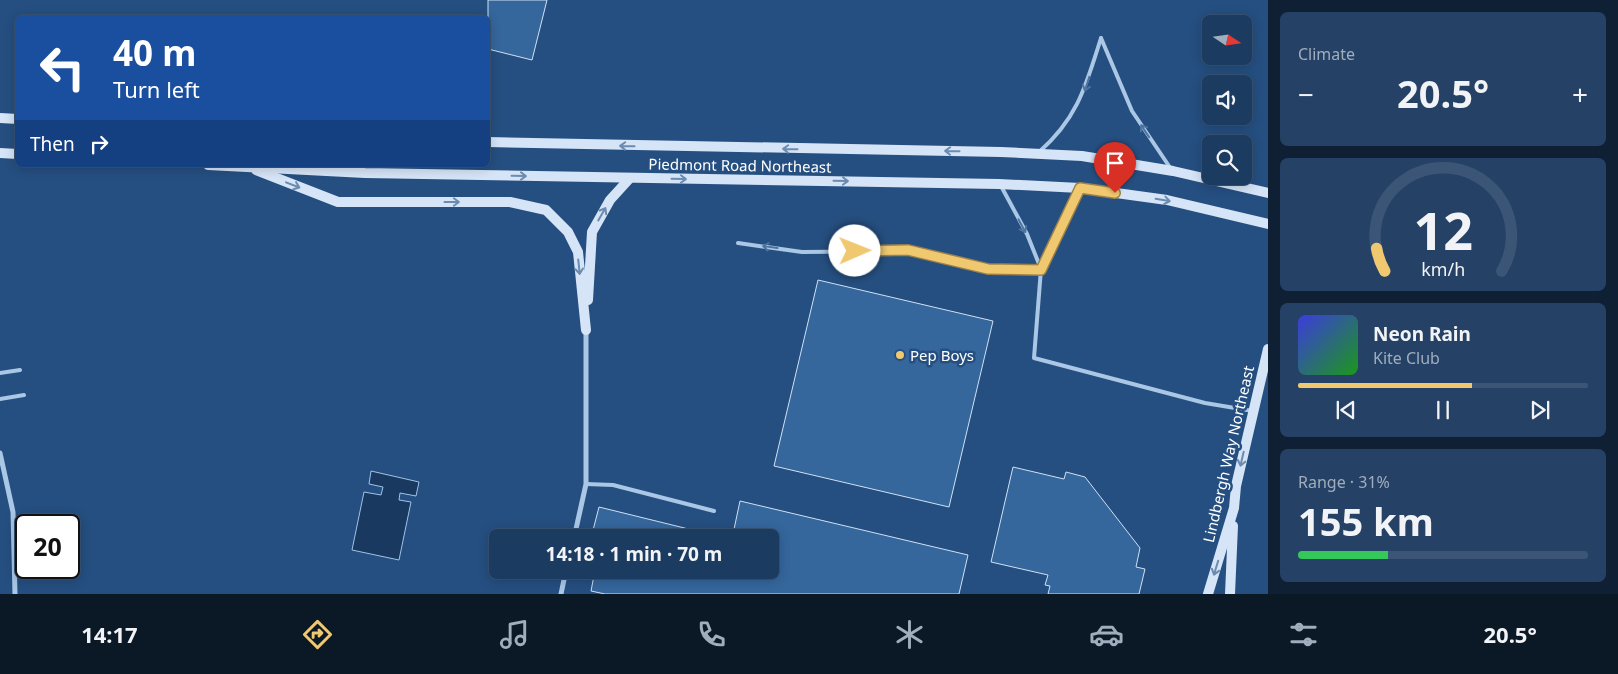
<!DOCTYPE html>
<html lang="en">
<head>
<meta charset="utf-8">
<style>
  :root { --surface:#1c3b60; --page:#254266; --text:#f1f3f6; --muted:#a0adbd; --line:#3a5575; --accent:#f0c870 }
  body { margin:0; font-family:"Noto Sans",sans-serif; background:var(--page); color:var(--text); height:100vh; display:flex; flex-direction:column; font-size:19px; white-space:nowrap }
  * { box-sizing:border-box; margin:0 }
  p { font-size:16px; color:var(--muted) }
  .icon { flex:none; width:28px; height:28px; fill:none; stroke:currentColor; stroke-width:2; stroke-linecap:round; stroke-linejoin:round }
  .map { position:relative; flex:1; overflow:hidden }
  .panel { display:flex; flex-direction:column; gap:12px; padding:12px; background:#0f2035; width:350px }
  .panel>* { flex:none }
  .hud { position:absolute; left:15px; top:15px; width:475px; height:152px; border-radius:8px; box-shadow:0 2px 12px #0003,0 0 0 1px var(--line); background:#1a4fa0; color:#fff; overflow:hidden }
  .needle { width:32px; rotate:103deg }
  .buttons { position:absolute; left:1202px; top:15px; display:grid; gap:10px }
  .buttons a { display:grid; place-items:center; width:50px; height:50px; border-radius:8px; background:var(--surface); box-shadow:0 2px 12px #0003,0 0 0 1px var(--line); font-size:25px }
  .speed { position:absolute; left:15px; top:514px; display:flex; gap:10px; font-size:25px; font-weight:700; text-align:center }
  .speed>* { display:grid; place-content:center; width:65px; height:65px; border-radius:50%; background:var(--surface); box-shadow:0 2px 12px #0003,0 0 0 1px var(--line); line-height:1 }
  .speed .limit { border:2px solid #111; border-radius:8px; background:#fff; color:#111 }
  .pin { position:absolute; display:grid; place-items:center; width:42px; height:42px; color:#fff; margin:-51px -21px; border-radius:50% 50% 50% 0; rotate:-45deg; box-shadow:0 0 5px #0007 }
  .pin .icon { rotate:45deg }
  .me { position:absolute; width:55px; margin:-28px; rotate:89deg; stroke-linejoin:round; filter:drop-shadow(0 0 4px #0008) }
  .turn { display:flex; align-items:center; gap:18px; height:105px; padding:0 15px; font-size:22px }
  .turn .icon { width:65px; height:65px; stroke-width:2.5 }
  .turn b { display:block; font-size:35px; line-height:42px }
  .then { display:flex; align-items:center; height:48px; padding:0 15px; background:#0003; gap:10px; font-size:19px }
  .big { font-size:38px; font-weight:700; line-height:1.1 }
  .panel .tile { flex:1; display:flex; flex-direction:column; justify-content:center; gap:8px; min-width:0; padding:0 18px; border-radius:8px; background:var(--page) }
  .panel .dial { align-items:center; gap:0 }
  .dial svg { height:130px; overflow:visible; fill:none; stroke:var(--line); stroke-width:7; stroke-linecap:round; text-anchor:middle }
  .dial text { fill:var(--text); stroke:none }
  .song { display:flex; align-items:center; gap:15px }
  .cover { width:60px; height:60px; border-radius:8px; background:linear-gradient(135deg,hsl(240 70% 55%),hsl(120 70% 35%)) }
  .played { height:5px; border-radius:2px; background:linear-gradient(90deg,var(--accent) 60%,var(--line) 60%) }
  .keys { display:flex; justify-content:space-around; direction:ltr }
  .heat { display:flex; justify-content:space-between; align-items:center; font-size:28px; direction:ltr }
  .charge { height:8px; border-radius:4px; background:linear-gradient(90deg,#34c759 31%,var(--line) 0) }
  .trip { position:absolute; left:489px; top:529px; width:290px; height:50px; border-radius:8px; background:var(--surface); box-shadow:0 2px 12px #0003,0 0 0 1px var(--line); font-weight:700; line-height:50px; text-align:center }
  .tab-bar { display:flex; height:80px; justify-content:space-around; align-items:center; background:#0b1826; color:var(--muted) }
  .tab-bar .icon { width:35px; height:35px }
  .tab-bar .selected { color:var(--accent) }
  .tab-bar b { font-size:22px; color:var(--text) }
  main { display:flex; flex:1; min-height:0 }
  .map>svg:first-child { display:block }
</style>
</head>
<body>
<main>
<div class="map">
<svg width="1268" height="594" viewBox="0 0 1268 594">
  <rect width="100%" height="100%" fill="#254f80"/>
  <!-- water -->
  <path fill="#193960" stroke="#a0c3e7" d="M371 471 419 482 416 496 400 493 399 500 411 502 399 560 352 550 364 492 381 495 383 487 369 484Z"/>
  <!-- building -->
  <g fill="#35669c" stroke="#cfe1f5">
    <path d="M488 0H547L532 60 488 49Z"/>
    <path d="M818 280 993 321 949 507 774 466Z"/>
    <path d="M1013 467 1064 479 1066 472 1085 477 1140 548 1136 567 1145 569 1139 594H1048L1050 586 1045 585 1048 575 991 562Z"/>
    <path d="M740 501 968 555 959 594H605L591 591 595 570H770V538H591L599 507 713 535 714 529 733 534Z"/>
  </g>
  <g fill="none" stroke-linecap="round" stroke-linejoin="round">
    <!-- lane -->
    <g stroke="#abc7e6" stroke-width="4">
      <path d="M1101 38 1132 111 1171 169"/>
      <path d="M1039 152C1078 118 1086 85 1101 38"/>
      <path d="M1001 186 1027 234 1041 269"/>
      <path d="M1079 190 1041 269 1034 358 1205 403 1253 411"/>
      <path d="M738 243 802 252 908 251 988 269H1041"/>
      <path d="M0 373 20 370"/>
      <path d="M0 399 24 395"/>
      <path d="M586 484 613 485 714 511"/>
      <path d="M14 537 26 535"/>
      <path d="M14 555 26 553"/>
    </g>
    <!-- street -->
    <g stroke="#abc7e6" stroke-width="5">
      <path d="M0 453 13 512 15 594"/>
      <path d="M574 538 586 484V330"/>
      <path d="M561 594 566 570"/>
    </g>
    <!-- secondary -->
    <g stroke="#d5e4f6" stroke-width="10">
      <path d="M0 118 18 119"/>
      <path d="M488 142 1001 152 1082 156 1173 171 1268 193"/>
      <path d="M0 153 18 154"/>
      <path d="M208 165 365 173 999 184 1080 188 1167 200 1268 224"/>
      <path d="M256 170 338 202H510L546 210 568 232 578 252 586 330"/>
      <path d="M588 300 592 232 610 200 630 178"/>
      <path d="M1208 594 1234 508 1236 486 1268 349"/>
      <path d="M1230 594 1233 526"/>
    </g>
  </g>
  <!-- one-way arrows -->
  <defs><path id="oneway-shaft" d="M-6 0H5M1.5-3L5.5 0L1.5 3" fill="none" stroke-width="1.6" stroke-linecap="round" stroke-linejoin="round" transform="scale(1.25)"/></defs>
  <g stroke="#4d739f">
    <use href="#oneway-shaft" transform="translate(1087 84) rotate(108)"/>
    <use href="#oneway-shaft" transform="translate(1145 131) rotate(-124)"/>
    <use href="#oneway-shaft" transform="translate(1022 226) rotate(62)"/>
    <use href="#oneway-shaft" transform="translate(770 247) rotate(-172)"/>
  </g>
  <g stroke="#6b8baf">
    <use href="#oneway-shaft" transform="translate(627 146) rotate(-179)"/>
    <use href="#oneway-shaft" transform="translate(790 149) rotate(-179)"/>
    <use href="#oneway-shaft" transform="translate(952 151) rotate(-179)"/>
    <use href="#oneway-shaft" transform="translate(519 176) rotate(1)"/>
    <use href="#oneway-shaft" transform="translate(679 179) rotate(1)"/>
    <use href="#oneway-shaft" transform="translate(841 181) rotate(1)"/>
    <use href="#oneway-shaft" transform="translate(293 185) rotate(21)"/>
    <use href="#oneway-shaft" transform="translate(1163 200) rotate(9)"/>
    <use href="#oneway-shaft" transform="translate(452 202)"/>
    <use href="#oneway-shaft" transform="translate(602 214) rotate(-60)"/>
    <use href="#oneway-shaft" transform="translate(579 267) rotate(84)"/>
    <use href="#oneway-shaft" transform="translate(1242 459) rotate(103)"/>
    <use href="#oneway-shaft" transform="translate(1216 568) rotate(107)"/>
  </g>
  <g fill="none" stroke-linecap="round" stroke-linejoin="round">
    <defs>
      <path id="route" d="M855 251 908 250 988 269 1041 270 1080 188 1115 193"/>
    </defs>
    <!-- route casing -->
    <use href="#route" stroke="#9c8249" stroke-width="12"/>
    <!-- route -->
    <use href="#route" stroke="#f0c870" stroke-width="9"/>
  </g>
  <!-- markers -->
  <circle fill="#f0c870" stroke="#254f80" stroke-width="2" cx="900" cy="355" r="5"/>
  <g text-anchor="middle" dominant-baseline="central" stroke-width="5" stroke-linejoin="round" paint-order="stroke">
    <!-- street labels -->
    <g font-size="15" fill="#fff" stroke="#254f80">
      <text transform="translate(740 165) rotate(1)">Piedmont Road Northeast</text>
      <text transform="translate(1228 454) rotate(-77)">Lindbergh Way Northeast</text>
    </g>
    <!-- poi labels -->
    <g font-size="15" fill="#fff" stroke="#254f80" text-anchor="start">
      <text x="910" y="355">Pep Boys</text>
    </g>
  </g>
</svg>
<div class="buttons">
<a><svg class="needle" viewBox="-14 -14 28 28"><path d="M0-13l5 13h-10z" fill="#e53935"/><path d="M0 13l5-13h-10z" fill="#a0adbd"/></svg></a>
<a><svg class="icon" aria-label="sound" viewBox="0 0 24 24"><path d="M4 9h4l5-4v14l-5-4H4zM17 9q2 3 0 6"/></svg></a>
<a><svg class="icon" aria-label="search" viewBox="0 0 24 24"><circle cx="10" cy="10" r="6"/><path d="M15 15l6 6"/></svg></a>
</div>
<div class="speed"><div class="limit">20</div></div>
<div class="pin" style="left:1115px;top:193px;background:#d93025"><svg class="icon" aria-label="arrive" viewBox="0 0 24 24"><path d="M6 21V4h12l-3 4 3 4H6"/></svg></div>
<svg class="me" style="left:855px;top:251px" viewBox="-20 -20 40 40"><circle r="19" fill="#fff"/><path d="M0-13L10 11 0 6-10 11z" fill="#f0c870"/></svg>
<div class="trip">14:18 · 1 min · 70 m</div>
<div class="hud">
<div class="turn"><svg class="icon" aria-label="left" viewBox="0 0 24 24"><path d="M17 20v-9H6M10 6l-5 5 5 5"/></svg><div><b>40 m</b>Turn left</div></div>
<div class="then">Then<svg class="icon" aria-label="right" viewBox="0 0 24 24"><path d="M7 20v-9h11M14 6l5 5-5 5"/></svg></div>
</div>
</div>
<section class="panel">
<div class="tile"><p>Climate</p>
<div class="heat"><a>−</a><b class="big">20.5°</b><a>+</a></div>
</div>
<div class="tile dial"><svg viewBox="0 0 100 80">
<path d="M14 69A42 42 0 1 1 86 69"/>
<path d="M14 69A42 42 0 0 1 9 55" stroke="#f0c870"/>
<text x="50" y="56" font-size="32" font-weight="700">12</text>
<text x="50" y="72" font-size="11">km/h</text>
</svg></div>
<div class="tile">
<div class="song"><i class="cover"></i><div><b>Neon Rain</b><p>Kite Club</p></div></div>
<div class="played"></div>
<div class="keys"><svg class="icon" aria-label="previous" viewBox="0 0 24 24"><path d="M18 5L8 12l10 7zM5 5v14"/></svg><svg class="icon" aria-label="pause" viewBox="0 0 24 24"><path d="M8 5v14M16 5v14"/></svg><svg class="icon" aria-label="next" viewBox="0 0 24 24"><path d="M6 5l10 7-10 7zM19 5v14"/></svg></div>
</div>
<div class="tile"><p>Range · 31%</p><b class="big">155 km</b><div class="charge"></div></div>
</section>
</main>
<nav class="tab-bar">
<b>14:17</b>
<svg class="icon selected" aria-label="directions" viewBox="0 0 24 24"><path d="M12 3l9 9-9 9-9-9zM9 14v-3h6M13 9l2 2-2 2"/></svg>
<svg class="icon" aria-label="music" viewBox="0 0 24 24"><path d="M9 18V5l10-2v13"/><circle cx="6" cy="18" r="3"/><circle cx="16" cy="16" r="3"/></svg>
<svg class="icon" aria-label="phone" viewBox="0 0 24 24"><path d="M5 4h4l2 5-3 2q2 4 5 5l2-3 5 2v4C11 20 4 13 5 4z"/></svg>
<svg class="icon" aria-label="climate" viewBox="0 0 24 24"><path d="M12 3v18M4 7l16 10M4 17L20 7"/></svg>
<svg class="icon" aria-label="car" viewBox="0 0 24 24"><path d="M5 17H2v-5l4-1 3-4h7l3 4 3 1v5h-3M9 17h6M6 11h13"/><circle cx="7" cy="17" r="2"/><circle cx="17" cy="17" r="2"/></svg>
<svg class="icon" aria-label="filters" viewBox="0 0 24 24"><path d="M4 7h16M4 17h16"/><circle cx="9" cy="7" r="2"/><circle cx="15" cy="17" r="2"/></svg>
<b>20.5°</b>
</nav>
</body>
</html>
